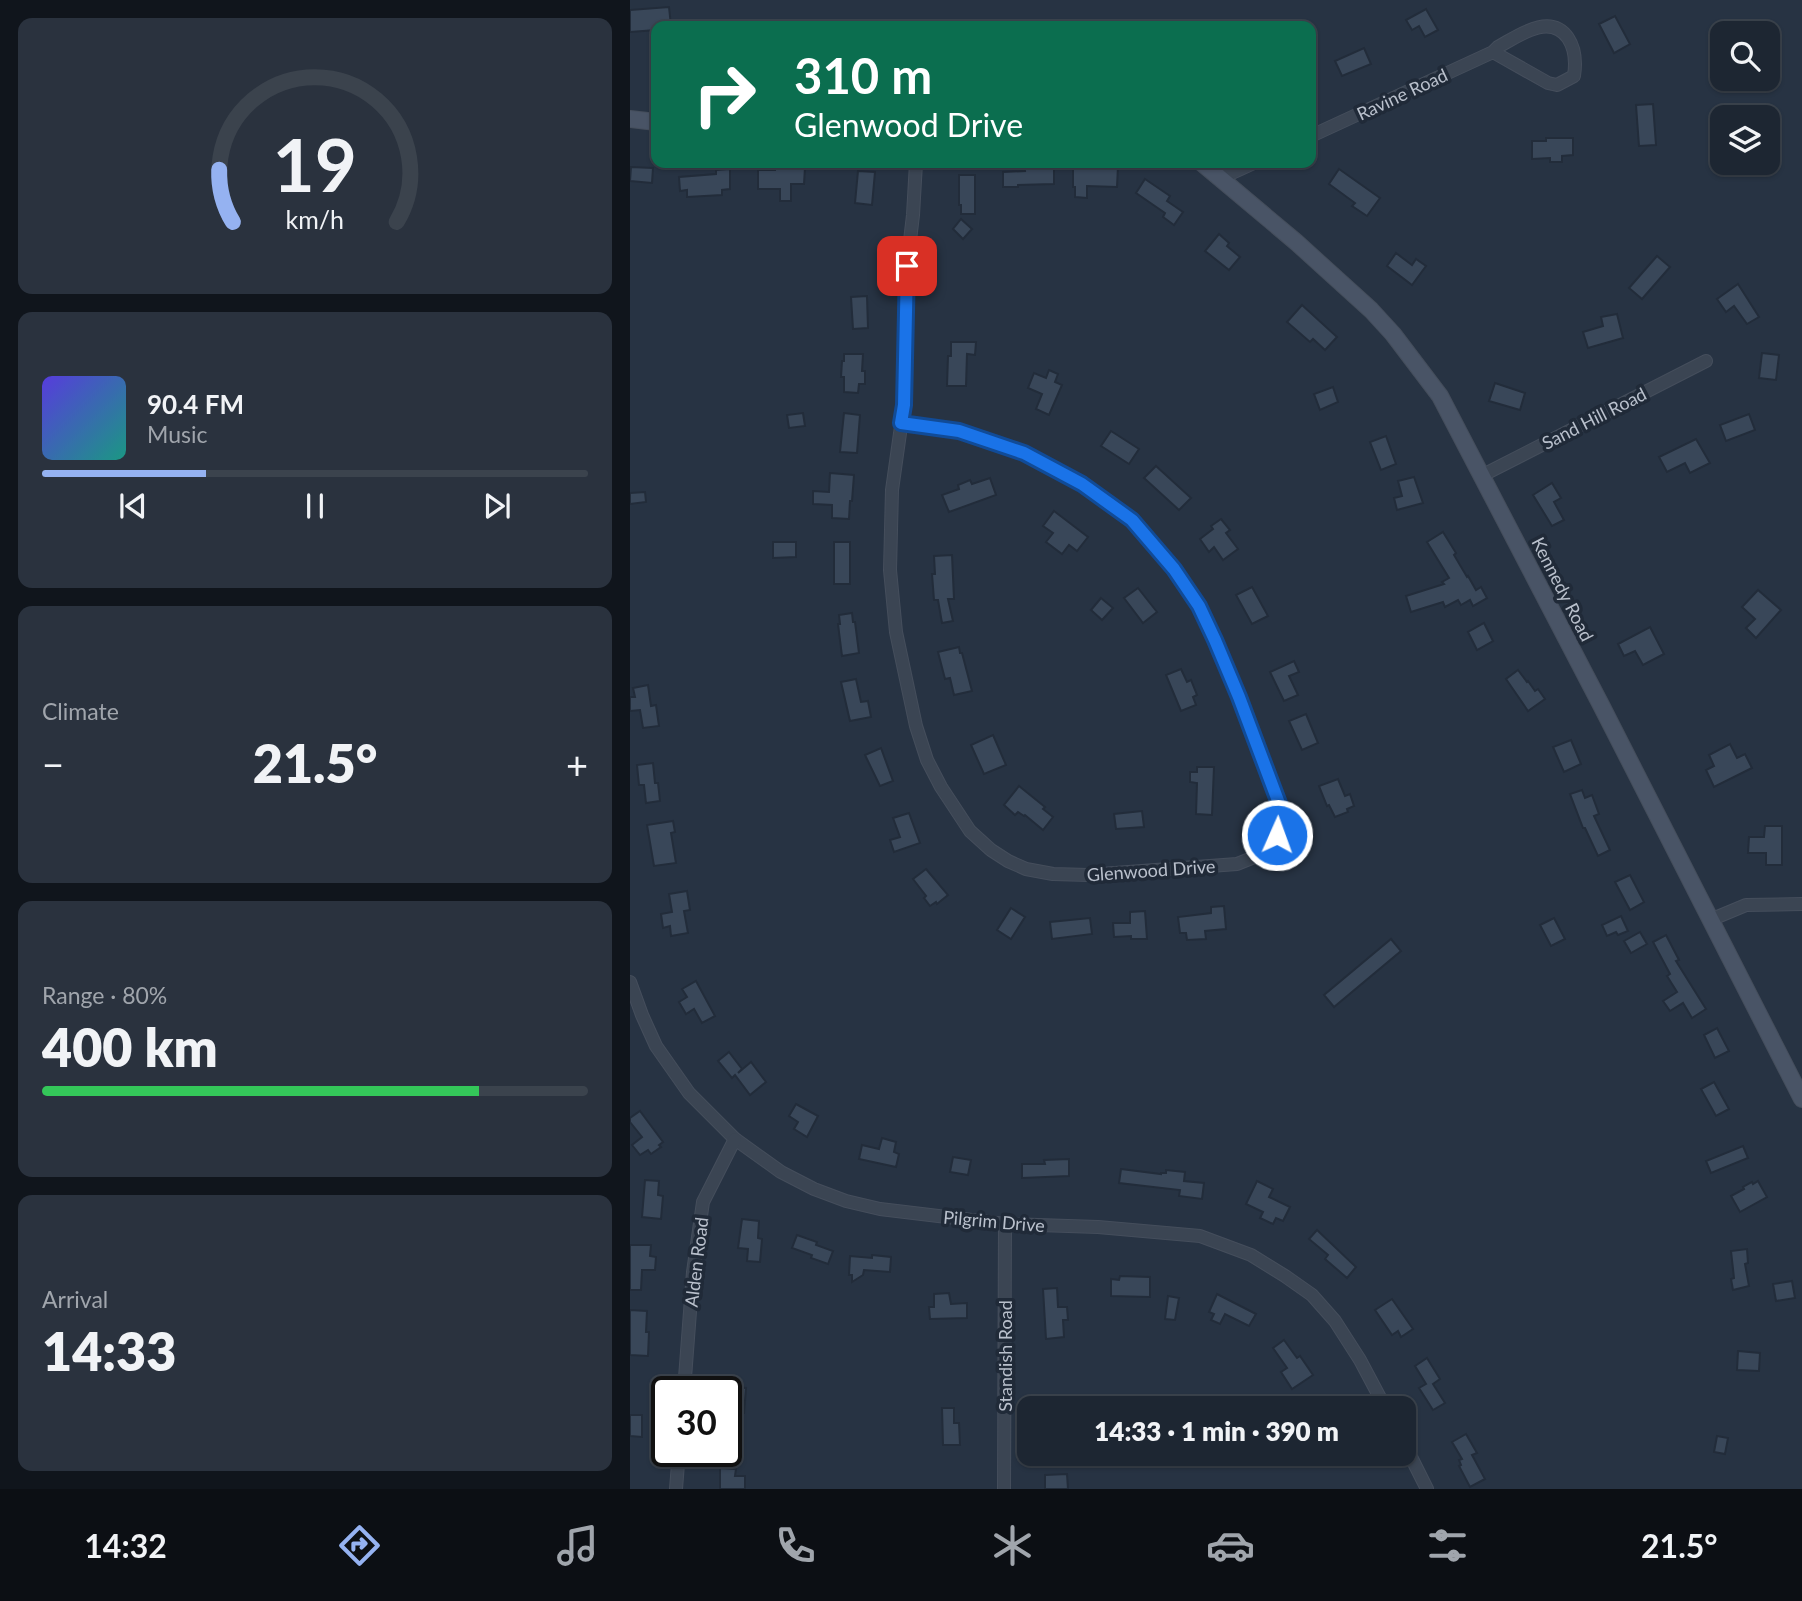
<!DOCTYPE html>
<html lang="en">
<head>
<meta charset="utf-8">
<style>
  :root { --surface:#1d2632; --page:#2a323e; --text:#f1f3f6; --muted:#a0a5ac; --line:#3b434d; --accent:#95b2f1 }
  body { margin:0; font-family:Lato,sans-serif; background:var(--page); color:var(--text); height:100vh; display:flex; flex-direction:column; font-size:26px; white-space:nowrap }
  * { box-sizing:border-box; margin:0 }
  p { font-size:23px; color:var(--muted) }
  .icon { flex:none; width:38px; height:38px; fill:none; stroke:currentColor; stroke-width:2; stroke-linecap:round; stroke-linejoin:round }
  .map { position:relative; flex:1; overflow:hidden }
  .details { display:flex; flex-direction:column; gap:18px; padding:18px; background:#10151c; width:630px }
  .details>* { flex:none }
  .guide { position:absolute; left:21px; top:21px; width:665px; height:147px; border-radius:14px; box-shadow:0 2px 5px #0004,0 0 0 2px var(--line); background:#0b6e4f; color:#fff; overflow:hidden }
  .tools { position:absolute; left:1080px; top:21px; display:grid; gap:14px }
  .tools a { display:grid; place-items:center; width:70px; height:70px; border-radius:14px; background:var(--surface); box-shadow:0 2px 5px #0004,0 0 0 2px var(--line); font-size:35px }
  .speed { position:absolute; left:21px; top:1376px; display:flex; gap:14px; font-size:35px; font-weight:700; text-align:center }
  .speed>* { display:grid; place-content:center; width:91px; height:91px; border-radius:50%; background:var(--surface); box-shadow:0 2px 5px #0004,0 0 0 2px var(--line); line-height:1 }
  .speed .limit { border:4px solid #111; border-radius:10px; background:#fff; color:#111 }
  .pin { position:absolute; display:grid; place-items:center; width:60px; height:60px; color:#fff; margin:-30px; border-radius:14px; box-shadow:0 4px 10px #0006 }
  .me { position:absolute; width:77px; margin:-38px; rotate:2deg; stroke-linejoin:round; filter:drop-shadow(0 0 5px #0008) }
  .turn { display:flex; align-items:center; gap:24px; height:147px; padding:0 28px; font-size:32px }
  .turn .icon { width:91px; height:91px; stroke-width:2.5 }
  .turn b { display:block; font-size:49px; line-height:60px }
  .big { font-size:52px; font-weight:800; line-height:1.1 }
  .details .tile { flex:1; display:flex; flex-direction:column; justify-content:center; gap:10px; min-width:0; padding:0 24px; border-radius:14px; background:var(--page) }
  .details .dial { align-items:center; gap:0 }
  .dial svg { height:182px; overflow:visible; fill:none; stroke:var(--line); stroke-width:7; stroke-linecap:round; text-anchor:middle }
  .dial text { fill:var(--text); stroke:none }
  .song { display:flex; align-items:center; gap:21px }
  .cover { width:84px; height:84px; border-radius:10px; background:linear-gradient(135deg,hsl(250 70% 55%),hsl(170 70% 35%)) }
  .played { height:7px; border-radius:4px; background:linear-gradient(90deg,var(--accent) 30%,var(--line) 30%) }
  .keys { display:flex; justify-content:space-around; direction:ltr }
  .heat { display:flex; justify-content:space-between; align-items:center; font-size:38px; direction:ltr }
  .charge { height:10px; border-radius:5px; background:linear-gradient(90deg,#34c759 80%,var(--line) 0) }
  .trip { position:absolute; left:387px; top:1396px; width:399px; height:70px; border-radius:14px; background:var(--surface); box-shadow:0 2px 5px #0004,0 0 0 2px var(--line); font-weight:800; line-height:70px; text-align:center }
  .tab-bar { display:flex; height:112px; justify-content:space-around; align-items:center; background:#0c0f14; color:var(--muted) }
  .tab-bar .icon { width:49px; height:49px }
  .tab-bar .selected { color:var(--accent) }
  .tab-bar b { font-size:32px; color:var(--text) }
  main { display:flex; flex:1; min-height:0 }
  .map>svg:first-child { display:block }
</style>
</head>
<body>
<main>
<section class="details">
<div class="tile dial"><svg viewBox="0 0 100 80">
<path d="M14 69A42 42 0 1 1 86 69"/>
<path d="M14 69A42 42 0 0 1 8 46" stroke="#95b2f1"/>
<text x="50" y="56" font-size="32" font-weight="700">19</text>
<text x="50" y="72" font-size="11">km/h</text>
</svg></div>
<div class="tile">
<div class="song"><i class="cover"></i><div><b>90.4 FM</b><p>Music</p></div></div>
<div class="played"></div>
<div class="keys"><svg class="icon" aria-label="previous" viewBox="0 0 24 24"><path d="M18 5L8 12l10 7zM5 5v14"/></svg><svg class="icon" aria-label="pause" viewBox="0 0 24 24"><path d="M8 5v14M16 5v14"/></svg><svg class="icon" aria-label="next" viewBox="0 0 24 24"><path d="M6 5l10 7-10 7zM19 5v14"/></svg></div>
</div>
<div class="tile"><p>Climate</p>
<div class="heat"><a>−</a><b class="big">21.5°</b><a>+</a></div>
</div>
<div class="tile"><p>Range · 80%</p><b class="big">400 km</b><div class="charge"></div></div>
<div class="tile"><p>Arrival</p><b class="big">14:33</b></div>
</section>
<div class="map">
<svg width="1172" height="1489" viewBox="0 0 1172 1489">
  <rect width="100%" height="100%" fill="#273343"/>
  <!-- building -->
  <g fill="#394759" stroke="#222c3a" stroke-width="2">
    <path d="M39 7 41 26H26V30L0 32V10Z"/>
    <path d="M796 9 808 30 795 37 789 26 782 30 776 20Z"/>
    <path d="M985 16 1000 44 984 53 969 24Z"/>
    <path d="M734 48 741 64 712 76 705 61Z"/>
    <path d="M1023 104 1026 145 1009 146 1006 105Z"/>
    <path d="M916 138H943V155L932 156V162H920V158L902 159V141H916Z"/>
    <path d="M443 163H461V166H488L487 187 457 186V198L445 197V187H443Z"/>
    <path d="M394 165H408V167H424V184L388 185V187H373V172L395 171Z"/>
    <path d="M1 167 23 168 22 183 0 181Z"/>
    <path d="M145 167H175L174 184H161V201H150V189H128V170H145Z"/>
    <path d="M100 169V189L92 190V195L57 197V190L50 191 49 177 86 174V170Z"/>
    <path d="M709 169 750 198 737 216 722 206 725 203 699 184Z"/>
    <path d="M228 171 245 172 242 205 225 203Z"/>
    <path d="M329 175H345V214H331V205H329Z"/>
    <path d="M515 179 540 196 537 201 553 212 544 225 533 217 535 213 506 193Z"/>
    <path d="M331 219 342 229 333 239 323 229Z"/>
    <path d="M589 234 599 243 597 246 610 257 599 270 575 251Z"/>
    <path d="M766 253 782 265 786 259 796 266 782 285 757 266Z"/>
    <path d="M1027 256 1040 267 1012 299 999 288Z"/>
    <path d="M1108 284 1129 317 1117 324 1104 306 1096 312 1087 299Z"/>
    <path d="M237 296 238 328 223 329 221 297Z"/>
    <path d="M672 305 707 337 695 350 683 339 680 342 657 322Z"/>
    <path d="M987 314 993 338 958 348 953 332 973 326 971 317Z"/>
    <path d="M321 342H346L345 355 337 354 336 386H317L318 356H321Z"/>
    <path d="M1132 353 1149 355 1146 380 1129 378Z"/>
    <path d="M214 354H233L232 371H235V384H229L228 393 214 392V377H211L212 361H214Z"/>
    <path d="M419 370 428 374 425 382 432 385 419 415 406 409 412 394 398 388 404 373 416 378Z"/>
    <path d="M865 383 895 393 890 410 859 401Z"/>
    <path d="M703 387 708 402 690 410 684 394Z"/>
    <path d="M173 413 175 426 159 428 157 415Z"/>
    <path d="M214 413 230 415 227 453 210 452Z"/>
    <path d="M1119 414 1125 430 1096 441 1090 425Z"/>
    <path d="M481 431 509 449 499 464 471 446Z"/>
    <path d="M756 436 766 464 751 470 740 442Z"/>
    <path d="M1066 439 1080 463 1060 473 1055 463 1037 472 1029 457Z"/>
    <path d="M526 466 561 498 549 510 514 478Z"/>
    <path d="M200 473 224 475 222 501H220L219 519 202 518V505L183 504V491L199 492Z"/>
    <path d="M784 477 793 503 767 510 764 498 772 496 768 481Z"/>
    <path d="M360 478 366 495 319 512 312 495 329 489 328 485 340 480 342 484Z"/>
    <path d="M922 483 931 498 924 502 934 520 922 526 903 495Z"/>
    <path d="M15 492 16 502 0 504V493Z"/>
    <path d="M424 511 458 537 447 551 439 545 432 554 416 542 423 533 413 526Z"/>
    <path d="M591 519 600 530 596 533 608 549 593 560 584 547 579 552 570 539 583 529 581 526Z"/>
    <path d="M813 532 826 553 824 555 837 577 838 576 846 590 851 587 857 598 843 606 840 600 831 605 828 600 815 607 813 602 781 612 776 596 814 584 812 582 819 578 797 542Z"/>
    <path d="M143 542H166V557L143 558Z"/>
    <rect x="204" y="542" width="16" height="42"/>
    <path d="M322 555 324 599H318L323 621 312 623 308 600H304L302 574H305L304 556Z"/>
    <path d="M622 587 638 616 622 624 606 595Z"/>
    <path d="M508 588 527 612 513 623 494 598Z"/>
    <path d="M1128 590 1151 610 1126 638 1116 628 1125 619 1112 607Z"/>
    <path d="M471 598 483 608 472 620 461 610Z"/>
    <path d="M222 613 223 622H225L229 653 212 656 208 624H210L209 615Z"/>
    <path d="M854 623 863 641 847 650 838 632Z"/>
    <path d="M1020 627 1034 654 1013 665 1005 651 994 656 988 644Z"/>
    <path d="M329 647 330 653H332L342 691 324 695 320 678 315 679 308 652Z"/>
    <path d="M664 661 669 672 659 676 668 695 654 701 640 672Z"/>
    <path d="M551 669 557 682 561 680 567 695 563 697 566 705 551 711 536 675Z"/>
    <path d="M888 670 897 682 898 681 905 691 908 689 915 699 898 711 876 679Z"/>
    <path d="M226 679 231 702 238 701 241 717 220 721 211 682Z"/>
    <path d="M18 685 21 706 26 705 29 726 13 728 10 710 0 711V697H5L3 688Z"/>
    <path d="M676 714 688 743 672 750 659 721Z"/>
    <path d="M363 735 376 765 354 774 341 745Z"/>
    <path d="M941 740 951 764 934 772 923 747Z"/>
    <path d="M1100 744 1107 758 1115 754 1122 768 1084 787 1076 770 1084 766 1079 755Z"/>
    <path d="M251 748 263 781 250 786 235 755Z"/>
    <path d="M23 763 25 783H28L30 801 16 803 14 785H9L7 765Z"/>
    <path d="M567 767H584L582 815 566 814 567 783 560 782V772H567Z"/>
    <path d="M708 779 715 796 720 794 724 806 717 809 718 812 705 817 699 805 697 806 689 786Z"/>
    <path d="M389 786 415 807 413 809 423 817 413 830 395 815 394 816 388 812 385 815 374 805Z"/>
    <path d="M952 790 955 798 962 795 969 814 964 816 980 850 968 856 955 828H953L940 794Z"/>
    <path d="M512 811 514 827 486 829 484 814Z"/>
    <path d="M279 813 290 843 264 852 260 840 270 837 263 818Z"/>
    <path d="M43 821 45 832 41 833 46 863 24 866 17 825Z"/>
    <path d="M1135 826H1152V865H1136V853H1118L1119 837H1134Z"/>
    <path d="M296 869 318 895 307 904 306 902 300 906 294 898 296 896 283 879Z"/>
    <path d="M1000 875 1014 902 1000 910 985 882Z"/>
    <path d="M57 891 60 910 54 911 58 933 41 936 40 926 33 928 31 914 42 912 39 894Z"/>
    <path d="M594 906 596 929 575 931 576 939 557 940 556 933H550L548 917 581 913V907Z"/>
    <path d="M381 908 395 917 381 939 367 930Z"/>
    <path d="M515 911 517 939H501V936L484 937 483 923H500V912Z"/>
    <path d="M991 916 998 931 988 935 986 932 977 936 972 925Z"/>
    <path d="M460 918 462 934 422 939 420 922Z"/>
    <path d="M924 918 935 939 921 946 910 925Z"/>
    <path d="M1010 932 1017 944 1001 953 994 941Z"/>
    <path d="M1036 935 1049 960 1046 961 1076 1009 1062 1018 1053 1003 1040 1011 1033 1001 1047 992 1037 976 1040 974 1023 942Z"/>
    <path d="M761 939 771 951 704 1007 694 995Z"/>
    <path d="M66 981 85 1016 72 1023 64 1009 56 1014 49 1002 57 997 52 989Z"/>
    <path d="M1087 1028 1099 1051 1085 1058 1074 1035Z"/>
    <path d="M99 1052 112 1069 108 1073 121 1062 136 1082 120 1095 105 1075 102 1078 88 1061Z"/>
    <path d="M1084 1082 1099 1109 1086 1116 1071 1089Z"/>
    <path d="M166 1104 188 1116 177 1137 164 1129 168 1122 159 1116Z"/>
    <path d="M10 1111 33 1142 29 1145 31 1147 21 1154 18 1150 10 1155 2 1145 12 1137 0 1122V1118Z"/>
    <path d="M252 1138 266 1142 264 1152 269 1154 266 1167 229 1159 232 1145 249 1149Z"/>
    <path d="M1113 1146 1118 1158 1081 1173 1076 1161Z"/>
    <path d="M323 1157 341 1160 338 1175 320 1172Z"/>
    <path d="M439 1159V1176L392 1178V1164H415L414 1160Z"/>
    <path d="M491 1169 531 1174V1173H536V1170L555 1172 554 1181 574 1183 572 1199 549 1196 550 1190 489 1183Z"/>
    <path d="M15 1180 29 1181 28 1195 33 1196 31 1219 12 1217Z"/>
    <path d="M627 1181 643 1189 639 1197 660 1207 653 1221 646 1218 643 1224 630 1218 633 1212 616 1204Z"/>
    <path d="M1128 1181 1137 1197 1110 1212 1101 1196 1114 1189 1113 1187 1122 1182 1123 1184Z"/>
    <path d="M112 1219 129 1221 128 1238 132 1239 130 1262 117 1261 118 1249 108 1248Z"/>
    <path d="M687 1230 726 1267 717 1278 695 1259 698 1255 679 1239Z"/>
    <path d="M167 1235 187 1242 186 1245 203 1251 198 1264 181 1258 182 1255 162 1248Z"/>
    <path d="M0 1245H21L20 1256 26 1257 25 1270H12L11 1290H0Z"/>
    <path d="M1117 1249 1118 1263 1115 1264 1119 1286 1103 1290 1101 1279 1104 1278 1101 1251Z"/>
    <path d="M242 1255 261 1257 260 1272 234 1270 233 1275 222 1282V1275H219L220 1256 242 1258Z"/>
    <path d="M490 1276 520 1277V1297L481 1296V1279L489 1280Z"/>
    <path d="M1162 1281 1165 1298 1146 1301 1143 1284Z"/>
    <path d="M427 1288 428 1307H437L438 1320H433L434 1337 416 1339 413 1289Z"/>
    <path d="M319 1293 321 1304 337 1303V1318L300 1319 299 1307H304V1294Z"/>
    <path d="M587 1294 626 1314 619 1326 595 1314 590 1324 581 1320 584 1314 579 1312Z"/>
    <path d="M538 1296 549 1298 545 1320 535 1319Z"/>
    <path d="M762 1299 783 1329 771 1337 768 1331 762 1335 745 1310Z"/>
    <path d="M0 1310 17 1311 16 1332H19L18 1356 0 1355Z"/>
    <path d="M654 1340 667 1358 670 1356 683 1375 662 1389 651 1372 657 1368 643 1348Z"/>
    <path d="M1108 1351 1130 1353 1129 1371 1107 1370Z"/>
    <path d="M797 1358 810 1379 803 1384 815 1403 803 1410 789 1388 796 1384 785 1366Z"/>
    <path d="M96 1387 116 1388 114 1413 98 1412 99 1401H96Z"/>
    <path d="M312 1408H324V1423H329L330 1445H313Z"/>
    <path d="M0 1415H12V1437L0 1436Z"/>
    <path d="M836 1434 847 1453 842 1455 855 1479 840 1487 829 1466 831 1465 829 1460 832 1459 822 1442Z"/>
    <path d="M1087 1436 1098 1438 1095 1454 1084 1452Z"/>
    <path d="M90 1468 106 1469 105 1476H115V1489H90Z"/>
    <path d="M437 1474 438 1489H415V1475Z"/>
  </g>
  <g fill="none" stroke-linecap="round" stroke-linejoin="round">
    <defs>
      <g id="street">
        <path d="M681 136 863 52 868 47C888 36 920 12 938 38 946 50 946 63 944 76L927 85 918 83 863 52"/>
        <path d="M591 178 624 163"/>
        <path d="M271 423 329 431 394 453 452 484 502 520 544 569 569 605 585 640 609 697 650 805 647 835 627 856 607 864 458 875 423 874 396 869 378 861 361 850 340 831 311 787 297 760 286 726 266 632 260 570 262 490 274 405 277 266 283 215 286 163"/>
        <path d="M853 475 1076 361"/>
        <path d="M1080 920 1116 905 1172 904"/>
        <path d="M0 982 12 1015 26 1046 59 1093 105 1139 151 1172 184 1189 216 1201 250 1209 375 1224 468 1227 570 1236 621 1255 655 1276 682 1295 705 1321 730 1360 756 1409"/>
        <path d="M54 1391 63 1272 73 1202 105 1139"/>
        <path d="M774 1443 797 1489"/>
        <path d="M46 1489 49 1451"/>
        <path d="M374 1489 375 1224"/>
      </g>
      <g id="secondary">
        <path d="M0 119 26 122"/>
        <path d="M572 163 666 242 741 310 763 334 810 396 971 705 1172 1099"/>
      </g>
    </defs>
    <!-- street casing -->
    <use href="#street" stroke="#454e5c" stroke-width="14"/>
    <!-- secondary casing -->
    <use href="#secondary" stroke="#454e5c" stroke-width="18"/>
    <!-- street -->
    <use href="#street" stroke="#3b4553" stroke-width="12"/>
    <!-- secondary -->
    <use href="#secondary" stroke="#495466" stroke-width="16"/>
  </g>
  <g fill="none" stroke-linecap="round" stroke-linejoin="round">
    <defs>
      <path id="route" d="M277 266 274 405 271 423 329 431 394 453 452 484 502 520 544 569 569 606 585 640 609 697 650 806 647 835"/>
    </defs>
    <!-- route casing -->
    <use href="#route" stroke="#114b97" stroke-width="18"/>
    <!-- route -->
    <use href="#route" stroke="#1a73e8" stroke-width="12"/>
  </g>
  <g text-anchor="middle" dominant-baseline="central" stroke-width="7" stroke-linejoin="round" paint-order="stroke">
    <!-- street labels -->
    <g font-size="18" fill="#b9c0cc" stroke="#202a38">
      <text transform="translate(772 94) rotate(-25)">Ravine Road</text>
      <text transform="translate(964 418) rotate(-27)">Sand Hill Road</text>
      <text transform="translate(933 589) rotate(63)">Kennedy Road</text>
      <text transform="translate(521 870) rotate(-4)">Glenwood Drive</text>
      <text transform="translate(364 1221) rotate(5)">Pilgrim Drive</text>
      <text transform="translate(66 1262) rotate(-83)">Alden Road</text>
      <text transform="translate(375 1356) rotate(-90)">Standish Road</text>
    </g>
  </g>
</svg>
<div class="tools">
<a><svg class="icon" aria-label="search" viewBox="0 0 24 24"><circle cx="10" cy="10" r="6"/><path d="M15 15l6 6"/></svg></a>
<a><svg class="icon" aria-label="layers" viewBox="0 0 24 24"><path d="M12 4l9 5-9 5-9-5zM3 14l9 5 9-5"/></svg></a>
</div>
<div class="speed"><div class="limit">30</div></div>
<div class="pin" style="left:277px;top:266px;background:#d93025"><svg class="icon" aria-label="arrive" viewBox="0 0 24 24"><path d="M6 21V4h12l-3 4 3 4H6"/></svg></div>
<svg class="me" style="left:647px;top:835px" viewBox="-20 -20 40 40"><circle r="17" fill="#1a73e8" stroke="#fff" stroke-width="3"/><path d="M0-11L8 9 0 5-8 9z" fill="#fff"/></svg>
<div class="trip">14:33 · 1 min · 390 m</div>
<div class="guide">
<div class="turn"><svg class="icon" aria-label="right" viewBox="0 0 24 24"><path d="M7 20v-9h11M14 6l5 5-5 5"/></svg><div><b>310 m</b>Glenwood Drive</div></div>
</div>
</div>
</main>
<nav class="tab-bar">
<b>14:32</b>
<svg class="icon selected" aria-label="directions" viewBox="0 0 24 24"><path d="M12 3l9 9-9 9-9-9zM9 14v-3h6M13 9l2 2-2 2"/></svg>
<svg class="icon" aria-label="music" viewBox="0 0 24 24"><path d="M9 18V5l10-2v13"/><circle cx="6" cy="18" r="3"/><circle cx="16" cy="16" r="3"/></svg>
<svg class="icon" aria-label="phone" viewBox="0 0 24 24"><path d="M5 4h4l2 5-3 2q2 4 5 5l2-3 5 2v4C11 20 4 13 5 4z"/></svg>
<svg class="icon" aria-label="climate" viewBox="0 0 24 24"><path d="M12 3v18M4 7l16 10M4 17L20 7"/></svg>
<svg class="icon" aria-label="car" viewBox="0 0 24 24"><path d="M5 17H2v-5l4-1 3-4h7l3 4 3 1v5h-3M9 17h6M6 11h13"/><circle cx="7" cy="17" r="2"/><circle cx="17" cy="17" r="2"/></svg>
<svg class="icon" aria-label="filters" viewBox="0 0 24 24"><path d="M4 7h16M4 17h16"/><circle cx="9" cy="7" r="2"/><circle cx="15" cy="17" r="2"/></svg>
<b>21.5°</b>
</nav>
</body>
</html>
